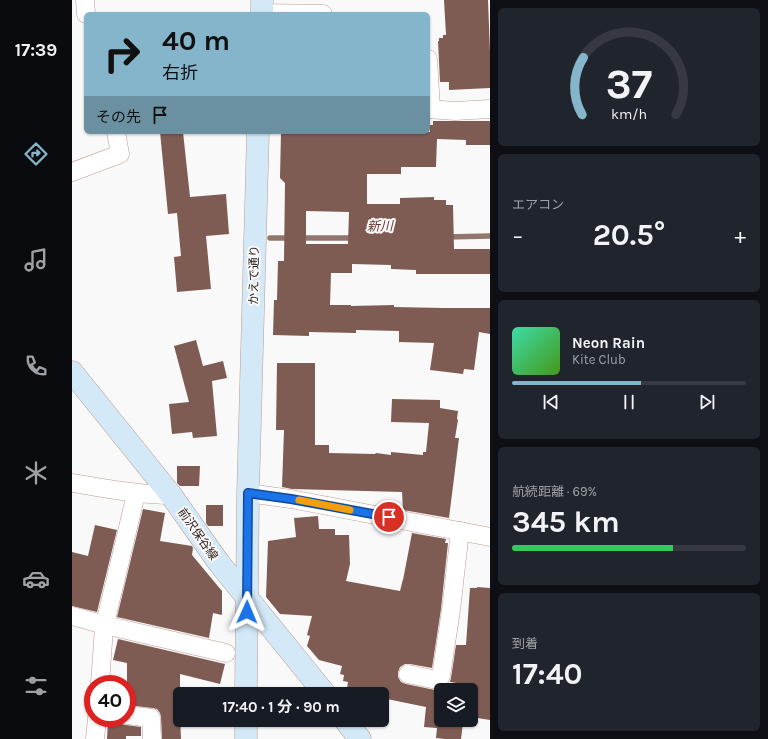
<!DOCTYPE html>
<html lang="ja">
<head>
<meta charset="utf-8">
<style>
  :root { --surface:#171b24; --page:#20242c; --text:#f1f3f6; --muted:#9ea1a6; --line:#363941; --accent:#85b5cb }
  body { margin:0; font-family:Karla,"Noto Sans JP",sans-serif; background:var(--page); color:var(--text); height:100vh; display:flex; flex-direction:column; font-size:15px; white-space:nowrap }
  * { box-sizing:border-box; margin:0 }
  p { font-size:13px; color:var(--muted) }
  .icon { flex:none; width:22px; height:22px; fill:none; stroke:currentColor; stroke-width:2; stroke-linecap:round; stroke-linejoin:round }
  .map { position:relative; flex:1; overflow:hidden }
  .panel { display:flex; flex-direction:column; gap:8px; padding:8px; background:#0d0f14; width:278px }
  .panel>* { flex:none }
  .hud { position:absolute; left:12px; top:12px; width:346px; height:122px; border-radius:6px; box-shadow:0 1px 3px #0004; background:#85b5cb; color:#111; overflow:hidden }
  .controls { position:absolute; left:362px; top:683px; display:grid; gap:8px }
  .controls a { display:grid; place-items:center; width:44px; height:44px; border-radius:6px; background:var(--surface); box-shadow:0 1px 3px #0004; font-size:20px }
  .speed { position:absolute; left:12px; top:675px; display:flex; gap:8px; font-size:20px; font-weight:700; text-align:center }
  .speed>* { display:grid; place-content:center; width:52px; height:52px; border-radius:50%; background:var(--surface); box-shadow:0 1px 3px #0004; line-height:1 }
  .speed .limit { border:6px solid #d22; background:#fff; color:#111 }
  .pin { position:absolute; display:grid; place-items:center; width:34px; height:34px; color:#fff; margin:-17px; border:2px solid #fff; border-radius:50%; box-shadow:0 1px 4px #0007 }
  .me { position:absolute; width:44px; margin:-22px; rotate:1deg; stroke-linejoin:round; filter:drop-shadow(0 0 3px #0008) }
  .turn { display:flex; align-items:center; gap:14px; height:84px; padding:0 12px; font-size:18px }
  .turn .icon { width:52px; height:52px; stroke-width:2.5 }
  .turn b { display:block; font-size:28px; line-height:34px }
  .then { display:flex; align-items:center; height:38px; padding:0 12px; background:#0003; gap:8px; font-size:15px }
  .big { font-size:30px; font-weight:700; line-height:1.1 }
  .panel .tile { flex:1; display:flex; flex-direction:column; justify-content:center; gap:6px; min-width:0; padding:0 14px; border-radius:6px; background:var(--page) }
  .panel .dial { align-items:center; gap:0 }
  .dial svg { height:104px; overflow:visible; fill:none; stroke:var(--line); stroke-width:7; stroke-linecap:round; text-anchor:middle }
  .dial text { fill:var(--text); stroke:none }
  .song { display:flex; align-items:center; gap:12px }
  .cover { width:48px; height:48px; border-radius:6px; background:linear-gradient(135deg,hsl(160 70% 55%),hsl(100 70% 35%)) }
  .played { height:4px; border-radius:2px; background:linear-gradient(90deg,var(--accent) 55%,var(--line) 55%) }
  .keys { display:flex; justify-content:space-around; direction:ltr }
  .heat { display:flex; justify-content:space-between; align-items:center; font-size:22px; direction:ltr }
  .charge { height:6px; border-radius:3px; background:linear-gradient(90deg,#34c759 69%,var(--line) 0) }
  .trip { position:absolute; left:101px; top:687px; width:216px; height:40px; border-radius:6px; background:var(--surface); box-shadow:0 1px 3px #0004; font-weight:700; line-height:40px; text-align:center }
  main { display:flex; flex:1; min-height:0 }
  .menu { display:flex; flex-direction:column; width:72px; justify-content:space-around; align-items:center; background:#090b0e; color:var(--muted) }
  .menu .icon { width:28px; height:28px }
  .menu .on { color:var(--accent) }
  .menu b { font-size:18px; color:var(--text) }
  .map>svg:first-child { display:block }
</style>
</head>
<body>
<main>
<nav class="menu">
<b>17:39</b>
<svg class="icon on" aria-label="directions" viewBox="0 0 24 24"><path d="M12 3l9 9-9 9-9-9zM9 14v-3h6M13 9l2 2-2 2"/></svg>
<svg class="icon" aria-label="music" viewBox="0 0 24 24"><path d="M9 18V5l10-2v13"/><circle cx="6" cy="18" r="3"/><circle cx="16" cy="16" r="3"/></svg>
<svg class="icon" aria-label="phone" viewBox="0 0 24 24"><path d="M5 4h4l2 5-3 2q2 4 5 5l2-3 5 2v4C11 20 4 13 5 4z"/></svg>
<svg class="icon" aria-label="climate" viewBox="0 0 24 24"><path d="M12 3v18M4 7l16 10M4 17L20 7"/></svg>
<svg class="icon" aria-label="car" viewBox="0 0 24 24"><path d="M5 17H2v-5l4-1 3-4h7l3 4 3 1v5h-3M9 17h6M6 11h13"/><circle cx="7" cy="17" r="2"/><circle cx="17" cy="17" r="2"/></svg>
<svg class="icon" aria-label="filters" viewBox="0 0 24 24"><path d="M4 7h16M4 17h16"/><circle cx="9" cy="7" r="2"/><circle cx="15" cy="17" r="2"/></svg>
</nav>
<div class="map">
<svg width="418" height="739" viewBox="0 0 418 739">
  <rect width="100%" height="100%" fill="#f9f9f9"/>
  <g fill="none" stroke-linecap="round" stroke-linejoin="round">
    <!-- stream -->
    <g stroke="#92756d" stroke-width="5.5">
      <path d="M374 237 418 236"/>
      <path d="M198 238H284"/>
    </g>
  </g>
  <!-- building -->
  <g fill="#7f5c53" fill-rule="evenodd">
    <path d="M372 0H416L418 52V88L377 90V82H368L366 41H367V38H371V35H374Z"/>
    <path d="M361 121H418V145H394V140L365 139 364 167H329V174H295V204H328V198L362 197V200H374V205H381L382 249H418V274H344V270L319 269V265L280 264V273H259L258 305H279V306L322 305V307L371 308H418V334L407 332 402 370 392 369 391 374 358 370 362 343 327 342V331L284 330V333L237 332V336L201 335 202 300H205L206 261H212L213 183 208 178 209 132H358V125H361ZM234 211 277 212 276 244H234Z"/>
    <path d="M88 132H111L118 197 154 194 157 234 134 236 139 289 105 292 102 257 109 256 105 213 96 214Z"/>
    <path d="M124 340 131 366 151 361 155 378 140 381 145 436 121 438 120 432 100 434 97 404 117 402 102 346Z"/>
    <path d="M205 363H243V445H257V453L303 454 304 453 319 455V452L351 455V452H354L357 423 319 422 320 399 368 400V408L386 411 385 419 386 420 383 438H387L377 518 331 510 330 492 220 489 210 487 212 430H204Z"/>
    <path d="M105 466H128L127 486H108L105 483Z"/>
    <path d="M134 505H151V526H136L134 523Z"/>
    <path d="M71 509 93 513 88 541 120 546 121 548 120 555 150 591V615L141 613 137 638 45 617Z"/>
    <path d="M246 516 247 529H263V535H277L278 564 274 581 328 591 331 579V580L340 533 374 539 373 543H376L369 609 360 668 338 664H333L328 667 326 672V677L329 682 334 684 363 690H369V721L391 723 389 739H373L364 738 365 728 352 727 354 707 315 699 316 694H274L276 682 271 681 272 675 268 674 270 666 247 660 235 646 238 636 235 635 240 616 208 614 194 597 196 541 224 537 222 518Z"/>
    <path d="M23 525 45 530 25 612 0 606V552L16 556Z"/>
    <path d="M405 587 418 588V720L399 717V685L378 682 379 678 384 645H394L398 588H405Z"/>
    <path d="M46 639 153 664 148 684 108 674V700L106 715H108L109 739H90L89 717 88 713 85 709 80 708 55 705V663L41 660Z"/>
    <path d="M36 721 47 722 49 724 54 725 69 727V736H54V739H35Z"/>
  </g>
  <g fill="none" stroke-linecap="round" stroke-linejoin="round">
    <defs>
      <g id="street">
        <path d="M13 0 14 14"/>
        <path d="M190 13 251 14"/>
        <path d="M356 59 359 109"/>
        <path d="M356 109 383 111 418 109"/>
        <path d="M0 172 48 154 44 132"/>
        <path d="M0 483C33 488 66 495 99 495"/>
        <path d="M176 493 219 499 418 537"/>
        <path d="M0 616 33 625 154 653"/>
        <path d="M336 674 365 680 368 678 369 676 379 610 388 531"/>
        <path d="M28 684 32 628 64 494"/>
        <path d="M55 715 79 718 80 739"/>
        <path d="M23 739 25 718"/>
      </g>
      <g id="secondary">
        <path d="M190 14V0"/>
        <path d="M0 372 99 495 147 563 253 694"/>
        <path d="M174 694 176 493 186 132"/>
        <path d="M273 720 288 739"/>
        <path d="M174 739V720"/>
      </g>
    </defs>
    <!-- street casing -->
    <use href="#street" stroke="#c09a90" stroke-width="19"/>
    <!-- secondary casing -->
    <use href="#secondary" stroke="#c09a90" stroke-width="23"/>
    <!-- street -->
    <use href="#street" stroke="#fff" stroke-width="18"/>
    <!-- secondary -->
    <use href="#secondary" stroke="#d3e9f7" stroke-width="22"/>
  </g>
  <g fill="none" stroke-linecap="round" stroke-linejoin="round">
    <defs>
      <path id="route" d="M175 612 176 493 219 499 317 517"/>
    </defs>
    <!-- route casing -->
    <use href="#route" stroke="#114b97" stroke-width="10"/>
    <!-- route -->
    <use href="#route" stroke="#1a73e8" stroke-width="7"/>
    <!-- slow -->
    <path stroke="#f59e0b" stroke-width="7" d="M227 500 278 510"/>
  </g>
  <g text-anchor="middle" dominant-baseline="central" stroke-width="4" stroke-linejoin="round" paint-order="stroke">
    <!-- street labels -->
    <g font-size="12" fill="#291b17" stroke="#f9f9f9">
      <text transform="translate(182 275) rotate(-89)">かえで通り</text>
      <text transform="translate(126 534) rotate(55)">前沢保谷線</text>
    </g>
    <!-- water labels -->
    <g font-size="13" font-style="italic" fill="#6a382c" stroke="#f9f9f9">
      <text transform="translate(308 226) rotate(-1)">新川</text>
    </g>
  </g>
</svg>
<div class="controls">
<a><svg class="icon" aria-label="layers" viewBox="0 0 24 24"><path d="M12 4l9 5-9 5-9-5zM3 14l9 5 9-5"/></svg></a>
</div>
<div class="speed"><div class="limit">40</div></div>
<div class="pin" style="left:317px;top:517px;background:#d93025"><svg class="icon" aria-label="arrive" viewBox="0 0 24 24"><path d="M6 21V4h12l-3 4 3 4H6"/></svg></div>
<svg class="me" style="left:175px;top:612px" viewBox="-20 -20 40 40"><path d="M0-17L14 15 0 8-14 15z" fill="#1a73e8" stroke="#fff" stroke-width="4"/></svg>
<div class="trip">17:40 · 1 分 · 90 m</div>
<div class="hud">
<div class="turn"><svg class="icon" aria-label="right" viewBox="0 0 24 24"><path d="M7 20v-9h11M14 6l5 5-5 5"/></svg><div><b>40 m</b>右折</div></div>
<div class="then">その先<svg class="icon" aria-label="arrive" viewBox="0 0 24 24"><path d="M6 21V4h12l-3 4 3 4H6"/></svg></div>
</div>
</div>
<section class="panel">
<div class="tile dial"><svg viewBox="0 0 100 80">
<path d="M14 69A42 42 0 1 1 86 69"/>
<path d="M14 69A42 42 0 0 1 15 25" stroke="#85b5cb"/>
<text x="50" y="56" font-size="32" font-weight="700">37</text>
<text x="50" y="72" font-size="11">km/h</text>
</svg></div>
<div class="tile"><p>エアコン</p>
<div class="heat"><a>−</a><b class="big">20.5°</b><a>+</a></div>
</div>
<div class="tile">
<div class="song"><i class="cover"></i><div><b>Neon Rain</b><p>Kite Club</p></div></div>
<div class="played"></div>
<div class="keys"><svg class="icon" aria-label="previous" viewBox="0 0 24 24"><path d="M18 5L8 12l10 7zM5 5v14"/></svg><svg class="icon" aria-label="pause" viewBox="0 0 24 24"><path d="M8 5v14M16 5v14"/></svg><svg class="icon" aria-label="next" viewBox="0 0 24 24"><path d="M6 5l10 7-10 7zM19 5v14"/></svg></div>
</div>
<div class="tile"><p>航続距離 · 69%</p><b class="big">345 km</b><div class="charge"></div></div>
<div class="tile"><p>到着</p><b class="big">17:40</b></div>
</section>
</main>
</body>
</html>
